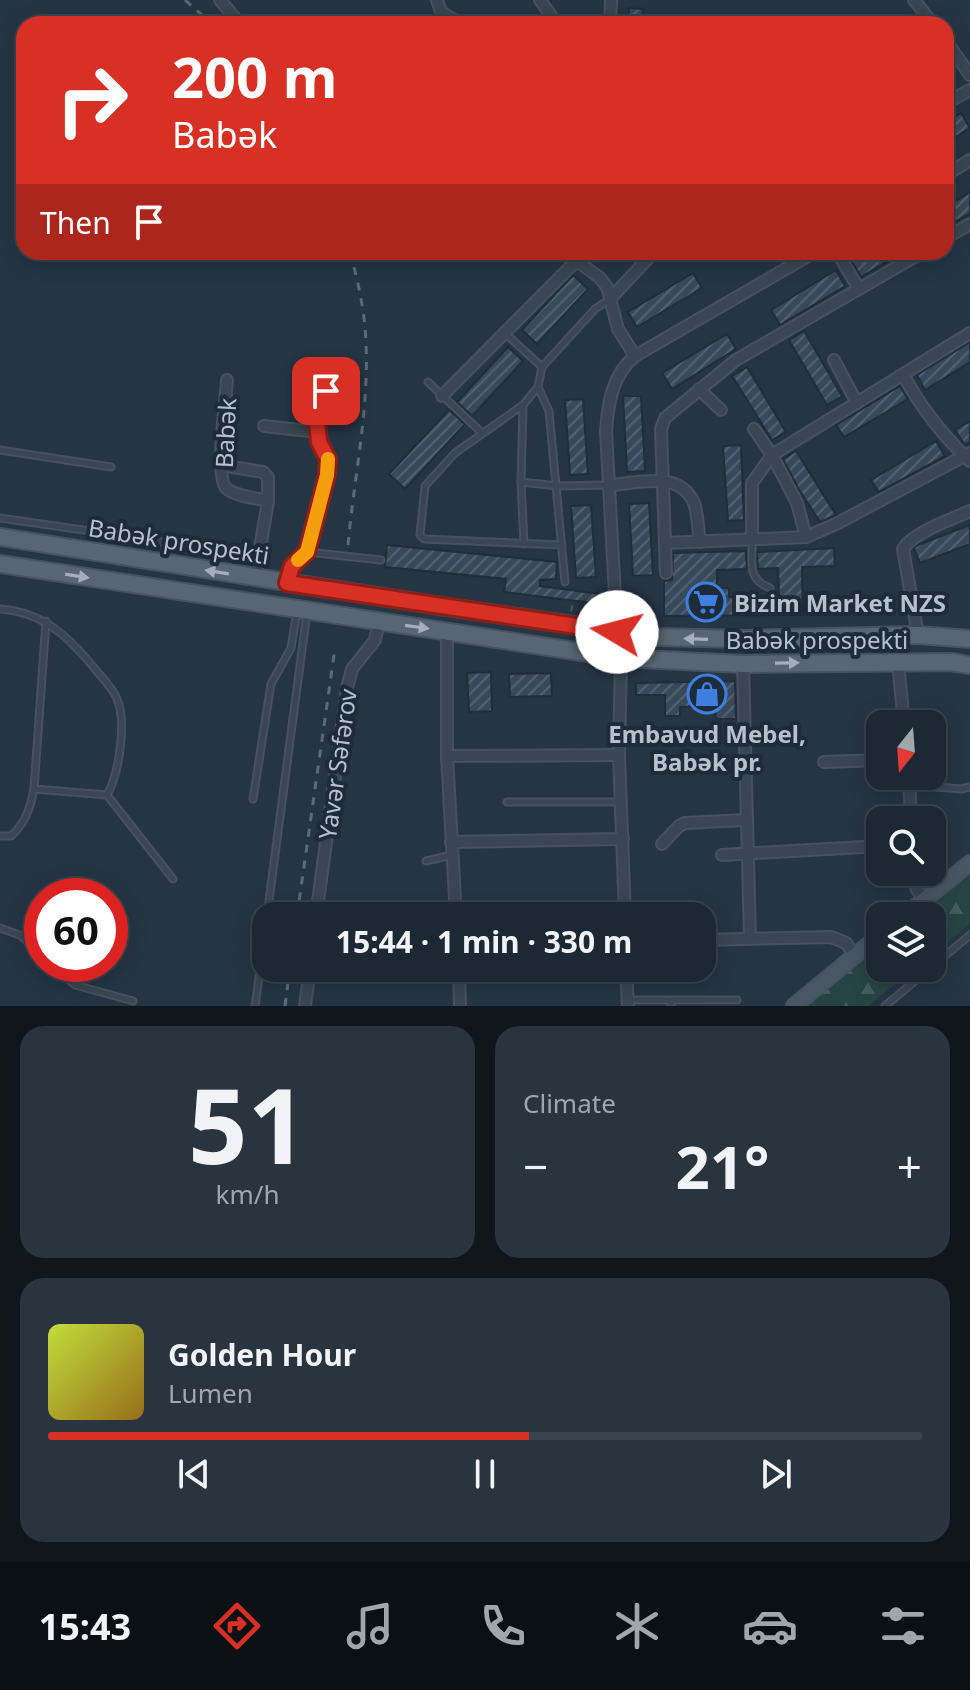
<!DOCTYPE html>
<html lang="en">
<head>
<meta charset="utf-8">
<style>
  :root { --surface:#1c2833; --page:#29343f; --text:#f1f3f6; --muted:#a0a6ac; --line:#3a444e; --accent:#d93025 }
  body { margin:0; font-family:"Noto Sans",sans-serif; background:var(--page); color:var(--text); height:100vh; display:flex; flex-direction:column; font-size:30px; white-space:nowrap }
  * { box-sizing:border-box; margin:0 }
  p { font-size:26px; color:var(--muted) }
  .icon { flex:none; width:44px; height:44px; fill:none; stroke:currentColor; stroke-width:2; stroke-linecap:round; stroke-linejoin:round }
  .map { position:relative; height:1006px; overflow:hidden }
  .sheet { display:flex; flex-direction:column; gap:20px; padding:20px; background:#0f161c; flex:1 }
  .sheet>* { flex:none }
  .banner { position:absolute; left:16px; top:16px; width:938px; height:244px; border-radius:24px; box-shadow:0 4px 20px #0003,0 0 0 2px var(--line); background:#d93025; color:#fff; overflow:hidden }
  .needle { width:52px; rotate:197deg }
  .tools { position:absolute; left:866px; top:710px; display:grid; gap:16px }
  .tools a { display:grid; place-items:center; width:80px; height:80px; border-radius:16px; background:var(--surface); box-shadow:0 4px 20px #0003,0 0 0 2px var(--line); font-size:40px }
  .speed { position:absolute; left:24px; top:878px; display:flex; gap:16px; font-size:40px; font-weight:700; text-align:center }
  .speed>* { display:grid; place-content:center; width:104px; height:104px; border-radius:50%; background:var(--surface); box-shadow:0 4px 20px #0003,0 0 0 2px var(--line); line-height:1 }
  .speed .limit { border:12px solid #d22; background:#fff; color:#111 }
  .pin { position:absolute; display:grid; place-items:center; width:68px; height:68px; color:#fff; margin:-34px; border-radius:16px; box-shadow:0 4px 12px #0006 }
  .me { position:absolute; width:88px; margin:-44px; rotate:278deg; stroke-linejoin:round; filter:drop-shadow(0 0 6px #0008) }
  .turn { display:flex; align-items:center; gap:28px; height:168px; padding:0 24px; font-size:36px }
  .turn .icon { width:104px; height:104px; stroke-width:2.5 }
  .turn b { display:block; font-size:56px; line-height:68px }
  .then { display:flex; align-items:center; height:76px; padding:0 24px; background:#0003; gap:16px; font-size:30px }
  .big { font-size:60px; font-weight:700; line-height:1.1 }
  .sheet .card { flex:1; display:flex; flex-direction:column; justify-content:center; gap:12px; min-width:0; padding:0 28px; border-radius:24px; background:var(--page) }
  .sheet .dial { align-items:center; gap:0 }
  .dial b { font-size:104px; line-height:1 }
  .song { display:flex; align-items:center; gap:24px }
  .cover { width:96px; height:96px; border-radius:12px; background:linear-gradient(135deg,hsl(70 70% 55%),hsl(40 70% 35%)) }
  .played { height:8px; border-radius:4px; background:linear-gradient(90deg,var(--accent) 55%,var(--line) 55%) }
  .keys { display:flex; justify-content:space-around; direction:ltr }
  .heat { display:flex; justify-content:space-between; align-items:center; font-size:44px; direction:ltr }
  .sheet .tiles { flex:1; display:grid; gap:20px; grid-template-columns:1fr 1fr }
  .card:last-child { grid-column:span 2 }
  .trip { position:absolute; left:252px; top:902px; width:464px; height:80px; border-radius:24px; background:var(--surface); box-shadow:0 4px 20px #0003,0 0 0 2px var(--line); font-weight:700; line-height:80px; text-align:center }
  .dock { display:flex; height:128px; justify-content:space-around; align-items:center; background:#0b1014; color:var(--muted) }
  .dock .icon { width:56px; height:56px }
  .dock .current { color:var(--accent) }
  .dock b { font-size:36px; color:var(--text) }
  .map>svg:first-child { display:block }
</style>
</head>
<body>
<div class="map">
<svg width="970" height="1006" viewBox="0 0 970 1006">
  <defs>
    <pattern id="forest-firs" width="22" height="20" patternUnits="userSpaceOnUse" patternTransform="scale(2)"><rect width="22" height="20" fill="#274444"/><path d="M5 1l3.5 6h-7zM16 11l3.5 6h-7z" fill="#445d5e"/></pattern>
    <pattern id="building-hatch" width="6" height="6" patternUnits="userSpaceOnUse" patternTransform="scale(2)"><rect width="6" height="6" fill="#37495a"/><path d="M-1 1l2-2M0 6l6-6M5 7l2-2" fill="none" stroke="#526170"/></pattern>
  </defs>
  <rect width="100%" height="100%" fill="#253544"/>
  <!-- forest -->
  <g fill="url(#forest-firs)">
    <path d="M970 870V924L932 955V916H915Z"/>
    <path d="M880 945V968H915L868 1006H807Z"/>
  </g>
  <!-- building -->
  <g fill="url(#building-hatch)" stroke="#202d3a" stroke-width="2">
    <path d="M629 8 643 9 642 24H628Z"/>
    <path d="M961 113 970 128 946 143V122Z"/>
    <path d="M970 192V213L946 227V207Z"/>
    <path d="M868 252H903L861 277 852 262Z"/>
    <path d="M836 270 845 286 780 325 771 310Z"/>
    <path d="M693 273 702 288 637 327 628 312Z"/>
    <path d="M573 275 588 289 537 344 522 330Z"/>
    <path d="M804 331 842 396 827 405 789 340Z"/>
    <path d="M727 334 736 349 672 389 662 373Z"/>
    <path d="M970 342V362L925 390 917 375Z"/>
    <path d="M508 347 523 361 472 416 457 402Z"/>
    <path d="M747 367 786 432 772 440 732 376Z"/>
    <path d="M900 386 908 399 844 437 836 425Z"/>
    <path d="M623 396H641L645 471 627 472Z"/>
    <path d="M583 399 588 474 570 475 565 400Z"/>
    <path d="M449 410 465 424 405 489 389 474Z"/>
    <path d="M970 421V442L965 445 955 430Z"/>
    <path d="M936 441 945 456 879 492 871 480Z"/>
    <path d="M741 445 744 520 728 521 723 446Z"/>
    <path d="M796 451 836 515 820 522 798 488 783 459Z"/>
    <path d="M649 503 653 575 633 576 629 504Z"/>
    <path d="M591 505 596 577 576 578 571 506Z"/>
    <path d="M970 525V544L920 563 914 548 918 545Z"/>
    <path d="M387 545 557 562 556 579 540 580V586L601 594 600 604 504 592 506 579 385 567Z"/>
    <path d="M834 548 835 566 802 567 803 615 664 616V581L672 580 673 553 746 551 747 569 717 570V588H729V597H755L779 595 778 568 758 569 757 552Z"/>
    <path d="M491 672 492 711 469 712 467 673Z"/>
    <path d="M551 673 552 696 510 697 509 674Z"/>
    <path d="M735 681 736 719H716L715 706 680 707V716H665V695H636V683Z"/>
  </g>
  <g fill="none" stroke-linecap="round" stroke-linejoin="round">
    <defs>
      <g id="lane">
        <path d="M506 334 542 367"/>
        <path d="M428 382 482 433"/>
        <path d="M538 387 542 367 595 309 610 299"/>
        <path d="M523 406 521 482 524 544"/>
        <path d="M0 450 111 467"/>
        <path d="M521 482 558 486 608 485"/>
        <path d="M0 518 159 541 163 543 170 560"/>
        <path d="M752 540C753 562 746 579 770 588"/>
        <path d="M562 545 424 539 420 535 425 486 455 453 523 405 538 387 549 411 565 582"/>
        <path d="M288 578 292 566 307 552 381 560"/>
        <path d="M0 609C43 612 69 637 95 669 103 679 113 688 117 699 127 722 119 774 107 795"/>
        <path d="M911 785 961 789 970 787"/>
        <path d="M34 789 107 795 173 879"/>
        <path d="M253 799 271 684 291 648 297 611"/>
        <path d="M507 802H620"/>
        <path d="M0 836H11C26 822 30 809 34 789L46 621"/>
        <path d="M426 861 452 855"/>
        <path d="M267 916 307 612"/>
        <path d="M0 928 20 935 42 955"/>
        <path d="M51 964 75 985 133 1001"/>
        <path d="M628 1000H671"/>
        <path d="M255 1006 266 927"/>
        <path d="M671 1006V1000H737"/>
        <path d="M885 1006 970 935"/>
      </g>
      <g id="street">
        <path d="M220 0 240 24"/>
        <path d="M437 0 441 12 461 24"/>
        <path d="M540 0 557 24"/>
        <path d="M914 0 933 24"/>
        <path d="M610 24 611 0"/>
        <path d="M762 24H782"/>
        <path d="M946 41 970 75"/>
        <path d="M946 103 970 90"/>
        <path d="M946 175 970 160"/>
        <path d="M946 238 970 224"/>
        <path d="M565 252 600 278 607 287 618 329 635 356"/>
        <path d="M837 252 859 289"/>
        <path d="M611 298 654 252"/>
        <path d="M834 360 857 403"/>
        <path d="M903 375C921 407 943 436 970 461"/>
        <path d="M227 380C226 399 215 476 226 488 234 496 257 498 268 501"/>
        <path d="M699 389 721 410"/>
        <path d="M442 396 577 260"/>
        <path d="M264 426 318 432"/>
        <path d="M221 465 263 472 268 477V501L255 578"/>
        <path d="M611 485C638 483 680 470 694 503 698 514 698 530 700 542"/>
        <path d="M806 537 797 503 772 455 970 333"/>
        <path d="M752 540V483L772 455 754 429"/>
        <path d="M666 543 806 537 836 524 970 453"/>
        <path d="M307 552C312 533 331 478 328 461 327 456 322 451 320 445 315 430 316 403 326 391L345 392"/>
        <path d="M666 573 661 429 665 418 736 360 923 252"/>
        <path d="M447 631V756L456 916"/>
        <path d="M617 632 606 431C608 403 612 375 635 356L815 252"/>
        <path d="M918 635 903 549C912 533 952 519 970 511"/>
        <path d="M621 658 619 755 625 916"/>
        <path d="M898 662 904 724"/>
        <path d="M743 664 750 938"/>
        <path d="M447 756 619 755"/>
        <path d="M824 762 880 760"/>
        <path d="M909 776 911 820"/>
        <path d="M451 842 623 839"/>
        <path d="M662 844 679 826 685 823 746 820"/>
        <path d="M722 855 880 846"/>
        <path d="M914 872 917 890 924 899"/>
        <path d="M316 916 347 688 352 669 375 640 379 621"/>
        <path d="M702 940 831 937 846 943 855 956"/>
        <path d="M459 968 460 1006"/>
        <path d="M626 968 628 1006"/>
        <path d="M305 1006 310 968"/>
      </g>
      <g id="secondary">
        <path d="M904 916 970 863"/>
        <path d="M794 1006 880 935"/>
      </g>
      <g id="primary">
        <path d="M0 537 447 607 658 637 743 639 918 635 970 639"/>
        <path d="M0 564 621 658 743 664 951 662 970 665"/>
      </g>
    </defs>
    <!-- lane casing -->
    <use href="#lane" stroke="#46525f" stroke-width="9"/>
    <!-- street casing -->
    <use href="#street" stroke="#46525f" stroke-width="14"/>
    <!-- secondary casing -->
    <use href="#secondary" stroke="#46525f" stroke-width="18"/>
    <!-- primary casing -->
    <use href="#primary" stroke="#46525f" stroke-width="20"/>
    <!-- path -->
    <path stroke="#415c5c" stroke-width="2" stroke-dasharray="6 6" stroke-linecap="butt" d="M571 611 573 603"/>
    <!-- lane -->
    <use href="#lane" stroke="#3a4653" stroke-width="5"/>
    <!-- street -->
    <use href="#street" stroke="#3a4653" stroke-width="10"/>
    <!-- secondary -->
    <use href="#secondary" stroke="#485666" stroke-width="14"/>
    <!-- primary -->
    <use href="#primary" stroke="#586673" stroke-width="16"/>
    <!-- rail -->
    <g stroke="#5c6b7a" stroke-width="3" stroke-dasharray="8 8" stroke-linecap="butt">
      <path d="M185 0 212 24"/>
      <path d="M348 545C354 478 369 410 366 343 365 311 358 282 350 252"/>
      <path d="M297 916 335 648"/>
      <path d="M285 1006 290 968"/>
    </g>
  </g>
  <!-- one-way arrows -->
  <defs><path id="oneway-solid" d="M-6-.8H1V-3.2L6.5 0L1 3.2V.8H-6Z" transform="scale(2)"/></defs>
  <g fill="#a4afbb">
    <use href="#oneway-solid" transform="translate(217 572) rotate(-171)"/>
    <use href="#oneway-solid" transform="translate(77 576) rotate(9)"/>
    <use href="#oneway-solid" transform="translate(417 627) rotate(8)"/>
    <use href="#oneway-solid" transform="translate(696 639) rotate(-178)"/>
    <use href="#oneway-solid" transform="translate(787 663) rotate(-1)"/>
  </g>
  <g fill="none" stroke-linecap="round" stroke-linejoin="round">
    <defs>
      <path id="route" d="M326 391 322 396 317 421 319 442 328 459 327 475 307 552 292 566 287 583 617 632"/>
    </defs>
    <!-- route casing -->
    <use href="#route" stroke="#8d1f18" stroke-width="20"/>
    <!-- route -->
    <use href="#route" stroke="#d93025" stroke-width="14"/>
    <!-- slow -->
    <path stroke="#f59e0b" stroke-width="14" d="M298 560 307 552 327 475 328 459"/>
  </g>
  <!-- icons -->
  <defs>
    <symbol id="supermarket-ring" viewBox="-11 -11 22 22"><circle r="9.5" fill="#1e2b38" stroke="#3f7fe0" stroke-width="1.5"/><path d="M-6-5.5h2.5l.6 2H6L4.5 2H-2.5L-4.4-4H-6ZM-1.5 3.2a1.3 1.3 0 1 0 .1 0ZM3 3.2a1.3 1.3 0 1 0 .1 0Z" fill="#3f7fe0"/></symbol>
    <symbol id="shop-ring" viewBox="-11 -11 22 22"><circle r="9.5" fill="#1e2b38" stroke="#3f7fe0" stroke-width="1.5"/><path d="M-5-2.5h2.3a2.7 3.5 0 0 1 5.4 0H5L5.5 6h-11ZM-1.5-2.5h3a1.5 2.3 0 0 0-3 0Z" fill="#3f7fe0"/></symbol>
  </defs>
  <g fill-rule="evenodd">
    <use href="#supermarket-ring" x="684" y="580" width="44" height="44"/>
    <use href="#shop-ring" x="685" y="672" width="44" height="44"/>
  </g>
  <g text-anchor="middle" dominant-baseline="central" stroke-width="8" stroke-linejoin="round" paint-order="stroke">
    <!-- street labels -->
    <g font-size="24" fill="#b7c1cd" stroke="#1e2b38">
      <text transform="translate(225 433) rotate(-87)">Babək</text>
      <text transform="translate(179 541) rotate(9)">Babək prospekti</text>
      <text x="817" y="639">Babək prospekti</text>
      <text transform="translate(337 764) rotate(-82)">Yavər Səfərov</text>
    </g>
    <!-- poi labels -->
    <g font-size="24" font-weight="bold" fill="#b7c1cd" stroke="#1e2b38" text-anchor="start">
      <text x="734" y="602">Bizim Market NZS</text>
      <text x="707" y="733" text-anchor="middle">Embavud Mebel,<tspan x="707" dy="28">Babək pr.</tspan></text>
    </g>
  </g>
</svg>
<div class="tools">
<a><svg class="needle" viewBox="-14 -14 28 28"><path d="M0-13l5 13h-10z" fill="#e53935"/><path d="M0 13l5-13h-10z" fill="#a0a6ac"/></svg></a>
<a><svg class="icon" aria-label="search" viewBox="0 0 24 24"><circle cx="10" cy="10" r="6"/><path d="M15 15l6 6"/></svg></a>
<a><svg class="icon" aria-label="layers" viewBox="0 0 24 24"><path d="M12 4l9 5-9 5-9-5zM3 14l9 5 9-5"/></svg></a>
</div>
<div class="speed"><div class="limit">60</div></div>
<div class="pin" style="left:326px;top:391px;background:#d93025"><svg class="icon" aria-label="arrive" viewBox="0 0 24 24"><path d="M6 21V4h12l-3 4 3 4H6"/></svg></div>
<svg class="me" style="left:617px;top:632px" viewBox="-20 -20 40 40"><circle r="19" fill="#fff"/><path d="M0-13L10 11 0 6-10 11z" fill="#d93025"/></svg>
<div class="trip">15:44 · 1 min · 330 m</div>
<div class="banner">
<div class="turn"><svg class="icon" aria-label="right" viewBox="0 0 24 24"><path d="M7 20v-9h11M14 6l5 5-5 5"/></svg><div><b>200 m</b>Babək</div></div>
<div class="then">Then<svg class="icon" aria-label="arrive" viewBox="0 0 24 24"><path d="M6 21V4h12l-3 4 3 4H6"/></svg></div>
</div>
</div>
<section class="sheet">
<div class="tiles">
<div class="card dial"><b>51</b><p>km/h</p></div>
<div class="card"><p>Climate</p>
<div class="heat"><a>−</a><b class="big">21°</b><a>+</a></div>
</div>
<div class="card">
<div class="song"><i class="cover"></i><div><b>Golden Hour</b><p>Lumen</p></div></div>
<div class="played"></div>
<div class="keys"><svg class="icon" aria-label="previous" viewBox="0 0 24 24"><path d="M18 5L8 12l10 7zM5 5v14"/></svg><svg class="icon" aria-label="pause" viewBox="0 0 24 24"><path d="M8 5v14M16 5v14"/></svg><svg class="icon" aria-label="next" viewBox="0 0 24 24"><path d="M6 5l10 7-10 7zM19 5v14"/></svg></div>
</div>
</div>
</section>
<nav class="dock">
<b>15:43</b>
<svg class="icon current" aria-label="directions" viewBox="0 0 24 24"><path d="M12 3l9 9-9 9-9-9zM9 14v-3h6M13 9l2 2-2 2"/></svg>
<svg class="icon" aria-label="music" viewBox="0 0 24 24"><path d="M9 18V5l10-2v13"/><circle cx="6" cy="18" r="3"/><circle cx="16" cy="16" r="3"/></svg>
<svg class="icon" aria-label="phone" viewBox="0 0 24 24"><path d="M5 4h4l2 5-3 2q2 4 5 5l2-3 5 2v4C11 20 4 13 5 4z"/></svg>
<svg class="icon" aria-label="climate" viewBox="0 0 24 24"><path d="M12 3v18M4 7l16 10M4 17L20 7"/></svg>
<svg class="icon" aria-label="car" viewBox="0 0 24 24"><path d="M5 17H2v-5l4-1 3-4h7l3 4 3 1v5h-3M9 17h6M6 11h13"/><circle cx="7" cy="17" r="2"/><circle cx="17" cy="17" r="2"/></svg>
<svg class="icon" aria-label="filters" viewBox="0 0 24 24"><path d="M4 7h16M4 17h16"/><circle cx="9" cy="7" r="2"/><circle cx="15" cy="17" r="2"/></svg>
</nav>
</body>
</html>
